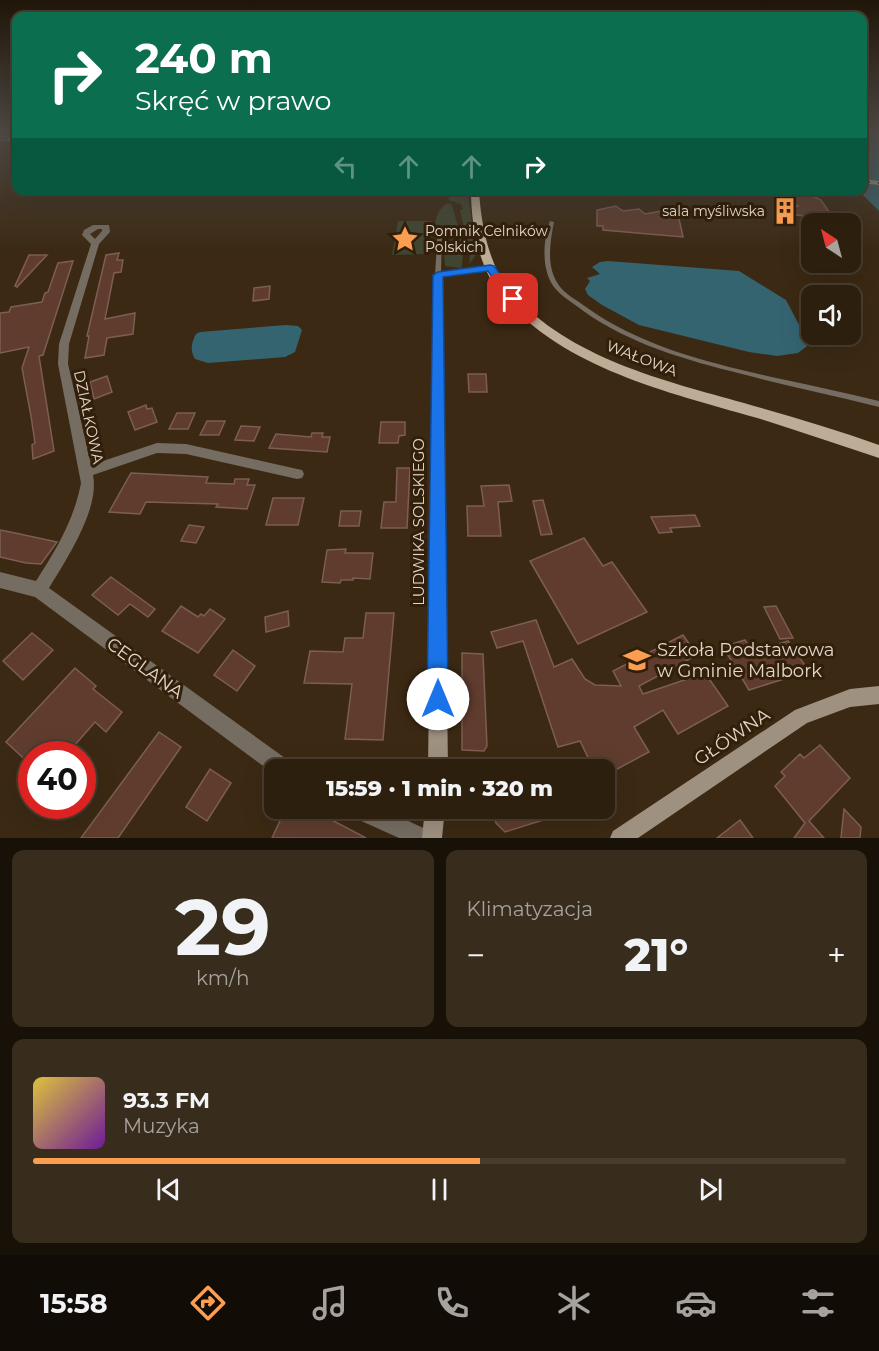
<!DOCTYPE html>
<html lang="pl">
<head>
<meta charset="utf-8">
<style>
  :root { --surface:#2c1f0e; --page:#382c1c; --text:#f1f3f6; --muted:#a6a29e; --line:#483d2e; --accent:#fb9e52 }
  body { margin:0; font-family:Montserrat,sans-serif; background:var(--page); color:var(--text); height:100vh; display:flex; flex-direction:column; font-size:22px; white-space:nowrap }
  * { box-sizing:border-box; margin:0 }
  p { font-size:20px; color:var(--muted) }
  .icon { flex:none; width:33px; height:33px; fill:none; stroke:currentColor; stroke-width:2; stroke-linecap:round; stroke-linejoin:round }
  .map { position:relative; height:838px; overflow:hidden }
  .sheet { display:flex; flex-direction:column; gap:12px; padding:12px; background:#181108; flex:1 }
  .sheet>* { flex:none }
  .banner { position:absolute; left:12px; top:12px; width:855px; height:183px; border-radius:12px; box-shadow:0 6px 24px #0002,0 0 0 2px var(--line); background:#0b6e4f; color:#fff; overflow:hidden }
  .needle { width:39px; rotate:324deg }
  .buttons { position:absolute; left:801px; top:213px; display:grid; gap:12px }
  .buttons a { display:grid; place-items:center; width:60px; height:60px; border-radius:12px; background:var(--surface); box-shadow:0 6px 24px #0002,0 0 0 2px var(--line); font-size:30px }
  .speed { position:absolute; left:18px; top:741px; display:flex; gap:12px; font-size:30px; font-weight:700; text-align:center }
  .speed>* { display:grid; place-content:center; width:78px; height:78px; border-radius:50%; background:var(--surface); box-shadow:0 6px 24px #0002,0 0 0 2px var(--line); line-height:1 }
  .speed .limit { border:9px solid #d22; background:#fff; color:#111 }
  .pin { position:absolute; display:grid; place-items:center; width:51px; height:51px; color:#fff; margin:-26px; border-radius:12px; box-shadow:0 3px 9px #0006 }
  .me { position:absolute; width:66px; margin:-33px; rotate:0deg; stroke-linejoin:round; filter:drop-shadow(0 0 4px #0008) }
  .turn { display:flex; align-items:center; gap:21px; height:126px; padding:0 24px; font-size:27px }
  .turn .icon { width:78px; height:78px; stroke-width:2.5 }
  .turn b { display:block; font-size:42px; line-height:51px }
  .lanes { display:flex; align-items:center; height:57px; padding:0 24px; background:#0003; justify-content:center; gap:30px; direction:ltr }
  .lanes .off { opacity:.35 }
  .big { font-size:45px; font-weight:800; line-height:1.1 }
  .sheet .widget { flex:1; display:flex; flex-direction:column; justify-content:center; gap:9px; min-width:0; padding:0 21px; border-radius:12px; background:var(--page) }
  .sheet .dial { align-items:center; gap:0 }
  .dial b { font-size:78px; line-height:1 }
  .song { display:flex; align-items:center; gap:18px }
  .cover { width:72px; height:72px; border-radius:9px; background:linear-gradient(135deg,hsl(50 70% 55%),hsl(280 70% 35%)) }
  .played { height:6px; border-radius:3px; background:linear-gradient(90deg,var(--accent) 55%,var(--line) 55%) }
  .keys { display:flex; justify-content:space-around; direction:ltr }
  .heat { display:flex; justify-content:space-between; align-items:center; font-size:33px; direction:ltr }
  .sheet .tiles { flex:1; display:grid; gap:12px; grid-template-columns:1fr 1fr }
  .widget:last-child { grid-column:span 2 }
  .trip { position:absolute; left:264px; top:759px; width:351px; height:60px; border-radius:12px; background:var(--surface); box-shadow:0 6px 24px #0002,0 0 0 2px var(--line); font-weight:800; line-height:60px; text-align:center }
  .dock { display:flex; height:96px; justify-content:space-around; align-items:center; background:#120c06; color:var(--muted) }
  .dock .icon { width:42px; height:42px }
  .dock .active { color:var(--accent) }
  .dock b { font-size:27px; color:var(--text) }
  .map>svg:first-child { display:block }
</style>
</head>
<body>
<div class="map">
<svg width="879" height="838" viewBox="0 0 879 838">
  <rect width="100%" height="100%" fill="#3b2913"/>
  <!-- green -->
  <g fill="#3f4530">
    <path d="M452 191H467L477 254 469 264 470 255 460 210 463 209 461 204 448 200Z"/>
    <path d="M448 203 452 205C457 224 467 251 461 268L445 266 444 254 452 251V228L435 225C436 216 440 206 448 203Z"/>
    <path d="M398 221H432L430 254 392 255Z"/>
  </g>
  <!-- water -->
  <g fill="#356471">
    <path d="M863 132H879V211L859 191 862 190Z"/>
    <path d="M608 261 739 271 786 300 806 338 807 346 798 353 777 356 749 352 639 325 602 305 588 295 585 289 590 281 587 278 600 274 592 267 600 262Z"/>
    <path d="M286 325 298 326 302 330 295 352 285 357 208 363 195 359C190 351 191 343 196 334L200 332Z"/>
  </g>
  <!-- building -->
  <g fill="#5f3c2e" stroke="#7c5e52" stroke-width="1.5">
    <path d="M800 190 821 200 834 219 777 213V210L799 206 791 204 782 192Z"/>
    <path d="M616 206 623 211 639 209 645 214 661 211 667 215 678 214 683 237 603 230V226H597V210Z"/>
    <path d="M119 253 117 260H123L121 272 114 273 105 319 135 313 133 334 107 338 104 355 85 358 89 336H87L106 255Z"/>
    <path d="M29 255H47L17 287 15 286Z"/>
    <path d="M73 261 43 355 39 356 54 451 33 459 32 445 35 443 31 416 22 368 29 347 0 353V313L9 312 11 307 42 302 45 293 48 292 58 263Z"/>
    <path d="M270 286 269 299 253 301 254 288Z"/>
    <path d="M468 374H486L487 392H469Z"/>
    <path d="M107 376 112 392 94 399 90 382Z"/>
    <path d="M146 405 147 409 152 408 157 422 135 430 128 412Z"/>
    <path d="M177 413H195L188 429H169Z"/>
    <path d="M207 421H225L219 435H200Z"/>
    <path d="M381 422H405V435L399 436 398 443H379Z"/>
    <path d="M241 426 260 427 254 441 235 440Z"/>
    <path d="M312 433H323L322 437H330L327 452 269 448 276 434 311 437Z"/>
    <path d="M397 468H410L407 528H381L384 502H396Z"/>
    <path d="M131 473 208 477 206 483 234 484 235 479H249L247 485H255L247 509 216 507 218 504 146 502 140 514 109 512Z"/>
    <path d="M509 485 512 501 498 502 501 536H468L467 506H484L481 486Z"/>
    <path d="M273 498H304L298 525H266Z"/>
    <path d="M543 500 552 534 541 535 533 501Z"/>
    <path d="M341 511H361L359 526H339Z"/>
    <path d="M695 515 700 526 670 528 672 532 659 533 651 517Z"/>
    <path d="M189 525 204 527 196 543 181 541Z"/>
    <path d="M0 530 15 533 57 542 41 564 26 563 0 557Z"/>
    <path d="M584 538 603 566 612 562 647 612 578 644 530 561Z"/>
    <path d="M346 549 345 553H373L370 579 353 578V580H341L340 583 322 582 327 550Z"/>
    <path d="M111 577 155 609 148 617 130 604 118 615 92 595Z"/>
    <path d="M181 606 198 617 201 614 204 616 210 609 225 619 198 653 162 631Z"/>
    <path d="M776 606 793 638 780 639 764 607Z"/>
    <path d="M288 611 289 626 266 632 265 617Z"/>
    <path d="M366 613H394L383 740 345 739 352 684 304 683 310 651 343 652 345 638H363Z"/>
    <path d="M536 620 554 667 572 659 585 679 595 685 621 686 613 671 683 635 697 655 639 686 643 694 705 673 728 706 678 734 663 710 634 727 649 752 604 776V770H594L580 741 558 747 523 641 497 648 491 632Z"/>
    <path d="M32 633 53 650 23 680 3 661Z"/>
    <path d="M745 640 753 652 788 641 809 671 749 690 723 647Z"/>
    <path d="M233 650 255 666 237 691 214 675Z"/>
    <path d="M462 653 483 654 487 746 484 751 462 750Z"/>
    <path d="M75 668 96 686 93 689 122 712 106 732 95 722 67 754H32V766L6 742Z"/>
    <path d="M159 732 181 747 118 838H81Z"/>
    <path d="M820 745 850 778 809 821 824 838H794L805 823 775 786 785 776 781 772 800 754 804 758Z"/>
    <path d="M210 769 231 783 207 821 186 807Z"/>
    <path d="M286 808H309L366 838H272Z"/>
    <path d="M492 808H571L572 811 505 832 496 823Z"/>
    <path d="M844 809 861 827 860 838H841Z"/>
    <path d="M740 820 753 838H717Z"/>
  </g>
  <g fill="none" stroke-linecap="round" stroke-linejoin="round">
    <!-- lane -->
    <g fill="#766d62" fill-rule="evenodd">
      <path d="M550 221 554 222C550 242 546 266 558 284 564 294 577 300 586 307 643 348 714 364 781 379 814 386 847 393 879 401V407C833 395 787 386 742 374 686 360 629 344 582 310 573 303 561 296 554 287 541 269 543 241 550 221Z"/>
      <path d="M438 226 442 227 441 275 438 277 435 275Z"/>
    </g>
    <!-- street -->
    <g fill="#766d62" fill-rule="evenodd">
      <path d="M93 225H109L110 232 99 244 69 344 68 364 91 465 157 443 186 444 297 469 302 470 304 474 302 478 297 479 186 454 157 453 93 475C100 509 66 560 49 588L292 763 295 770H274V774L35 597 0 588V572L36 581C56 550 74 520 81 483L58 364 59 344 91 244 82 235 84 230ZM98 229H102V231L95 239 90 234Z"/>
      <path d="M345 808H380L430 831 433 838H399L348 815Z"/>
    </g>
    <!-- secondary -->
    <g fill="#9f9180" fill-rule="evenodd">
      <path d="M490 265 494 268 493 270 442 277 448 770H428L434 275 438 272Z"/>
      <path d="M879 686V704L850 707 807 723 638 838H610L613 831 795 710 850 689Z"/>
      <path d="M425 808H445L442 838H422Z"/>
    </g>
    <!-- primary -->
    <path fill="#bead96" fill-rule="evenodd" d="M471 190H479C481 225 489 267 512 293 569 358 665 381 744 403 789 416 835 429 879 445V458C842 446 805 433 767 421 676 394 568 372 503 297 479 270 471 226 471 190Z"/>
    <defs>
      <g id="rail">
        <path d="M0 138 16 140"/>
        <path d="M862 181 879 183"/>
      </g>
    </defs>
    <!-- rail casing -->
    <use href="#rail" stroke="#a99b8b" stroke-width="4"/>
    <!-- rail -->
    <use href="#rail" stroke="#311f09" stroke-width="2" stroke-dasharray="8" stroke-linecap="butt"/>
  </g>
  <!-- sky -->
  <linearGradient id="sky" x2="0" y2="1"><stop stop-color="#20170a"/><stop offset="0.53" stop-color="#4f4944"/><stop offset="1" stop-color="#4f4944" stop-opacity="0"/></linearGradient>
  <rect width="879" height="250" fill="url(#sky)"/>
  <!-- route -->
  <path fill="#1a73e8" stroke="#114b97" stroke-width="1.5" d="M490 265 494 266 517 297V302H509L488 271 443 277 448 699 445 706 438 709 430 706 427 699 433 275 438 272Z"/>
  <!-- icons -->
  <defs>
    <symbol id="building-bare" viewBox="-9 -9 18 18"><path d="M-4-6H4V6H1V3H-1V6H-4ZM-2.5-4.3h1.7v1.8h-1.7ZM.8-4.3h1.7v1.8H.8ZM-2.5-1h1.7V.8h-1.7ZM.8-1h1.7V.8H.8Z" fill="#fb9e52" stroke="#311f09" stroke-width="2.5" paint-order="stroke"/></symbol>
    <symbol id="sight-bare" viewBox="-9 -9 18 18"><path d="M0-6L1.8-2.2L6-1.7L2.9 1.2L3.7 5.4L0 3.3L-3.7 5.4L-2.9 1.2L-6-1.7L-1.8-2.2Z" fill="#fb9e52" stroke="#311f09" stroke-width="2.5" paint-order="stroke"/></symbol>
    <symbol id="school-bare" viewBox="-9 -9 18 18"><path d="M0-5L7-2L0 1L-7-2ZM-4 1L0 2.5L4 1V4Q0 6-4 4Z" fill="#fb9e52" stroke="#311f09" stroke-width="2.5" paint-order="stroke"/></symbol>
  </defs>
  <g fill-rule="evenodd">
    <use href="#building-bare" x="766" y="192" width="38" height="38"/>
    <use href="#sight-bare" x="386" y="220" width="38" height="38"/>
    <use href="#school-bare" x="618" y="641" width="38" height="38"/>
  </g>
  <g text-anchor="middle" dominant-baseline="central" stroke-width="6" stroke-linejoin="round" paint-order="stroke">
    <!-- far-poi labels -->
    <g font-size="14" fill="#e3d7ca" stroke="#311f09" text-anchor="end">
      <text x="765" y="211">sala myśliwska</text>
      <text x="425" y="231" text-anchor="start">Pomnik Celników<tspan x="425" dy="16">Polskich</tspan></text>
    </g>
    <!-- street labels -->
    <g font-size="15" fill="#e3d7ca" stroke="#311f09">
      <text transform="translate(642 358) rotate(21)">WAŁOWA</text>
      <text transform="translate(89 417) rotate(78)">DZIAŁKOWA</text>
      <text transform="translate(418 522) rotate(-90)">LUDWIKA SOLSKIEGO</text>
    </g>
    <!-- near-poi labels -->
    <g font-size="18" fill="#e3d7ca" stroke="#311f09" text-anchor="start">
      <text x="657" y="650">Szkoła Podstawowa<tspan x="657" dy="21">w Gminie Malbork</tspan></text>
    </g>
    <!-- near-street labels -->
    <g font-size="18" fill="#e3d7ca" stroke="#311f09">
      <text transform="translate(145 668) rotate(36)">CEGLANA</text>
      <text transform="translate(732 737) rotate(-34)">GŁÓWNA</text>
    </g>
  </g>
</svg>
<div class="buttons">
<a><svg class="needle" viewBox="-14 -14 28 28"><path d="M0-13l5 13h-10z" fill="#e53935"/><path d="M0 13l5-13h-10z" fill="#a6a29e"/></svg></a>
<a><svg class="icon" aria-label="sound" viewBox="0 0 24 24"><path d="M4 9h4l5-4v14l-5-4H4zM17 9q2 3 0 6"/></svg></a>
</div>
<div class="speed"><div class="limit">40</div></div>
<div class="pin" style="left:513px;top:299px;background:#d93025"><svg class="icon" aria-label="arrive" viewBox="0 0 24 24"><path d="M6 21V4h12l-3 4 3 4H6"/></svg></div>
<svg class="me" style="left:438px;top:699px" viewBox="-20 -20 40 40"><circle r="19" fill="#fff"/><path d="M0-13L10 11 0 6-10 11z" fill="#1a73e8"/></svg>
<div class="trip">15:59 · 1 min · 320 m</div>
<div class="banner">
<div class="turn"><svg class="icon" aria-label="right" viewBox="0 0 24 24"><path d="M7 20v-9h11M14 6l5 5-5 5"/></svg><div><b>240 m</b>Skręć w prawo</div></div>
<div class="lanes"><svg class="icon off" aria-label="left" viewBox="0 0 24 24"><path d="M17 20v-9H6M10 6l-5 5 5 5"/></svg><svg class="icon off" aria-label="ahead" viewBox="0 0 24 24"><path d="M12 20V5M6 11l6-6 6 6"/></svg><svg class="icon off" aria-label="ahead" viewBox="0 0 24 24"><path d="M12 20V5M6 11l6-6 6 6"/></svg><svg class="icon" aria-label="right" viewBox="0 0 24 24"><path d="M7 20v-9h11M14 6l5 5-5 5"/></svg></div>
</div>
</div>
<section class="sheet">
<div class="tiles">
<div class="widget dial"><b>29</b><p>km/h</p></div>
<div class="widget"><p>Klimatyzacja</p>
<div class="heat"><a>−</a><b class="big">21°</b><a>+</a></div>
</div>
<div class="widget">
<div class="song"><i class="cover"></i><div><b>93.3 FM</b><p>Muzyka</p></div></div>
<div class="played"></div>
<div class="keys"><svg class="icon" aria-label="previous" viewBox="0 0 24 24"><path d="M18 5L8 12l10 7zM5 5v14"/></svg><svg class="icon" aria-label="pause" viewBox="0 0 24 24"><path d="M8 5v14M16 5v14"/></svg><svg class="icon" aria-label="next" viewBox="0 0 24 24"><path d="M6 5l10 7-10 7zM19 5v14"/></svg></div>
</div>
</div>
</section>
<nav class="dock">
<b>15:58</b>
<svg class="icon active" aria-label="directions" viewBox="0 0 24 24"><path d="M12 3l9 9-9 9-9-9zM9 14v-3h6M13 9l2 2-2 2"/></svg>
<svg class="icon" aria-label="music" viewBox="0 0 24 24"><path d="M9 18V5l10-2v13"/><circle cx="6" cy="18" r="3"/><circle cx="16" cy="16" r="3"/></svg>
<svg class="icon" aria-label="phone" viewBox="0 0 24 24"><path d="M5 4h4l2 5-3 2q2 4 5 5l2-3 5 2v4C11 20 4 13 5 4z"/></svg>
<svg class="icon" aria-label="climate" viewBox="0 0 24 24"><path d="M12 3v18M4 7l16 10M4 17L20 7"/></svg>
<svg class="icon" aria-label="car" viewBox="0 0 24 24"><path d="M5 17H2v-5l4-1 3-4h7l3 4 3 1v5h-3M9 17h6M6 11h13"/><circle cx="7" cy="17" r="2"/><circle cx="17" cy="17" r="2"/></svg>
<svg class="icon" aria-label="filters" viewBox="0 0 24 24"><path d="M4 7h16M4 17h16"/><circle cx="9" cy="7" r="2"/><circle cx="15" cy="17" r="2"/></svg>
</nav>
</body>
</html>
